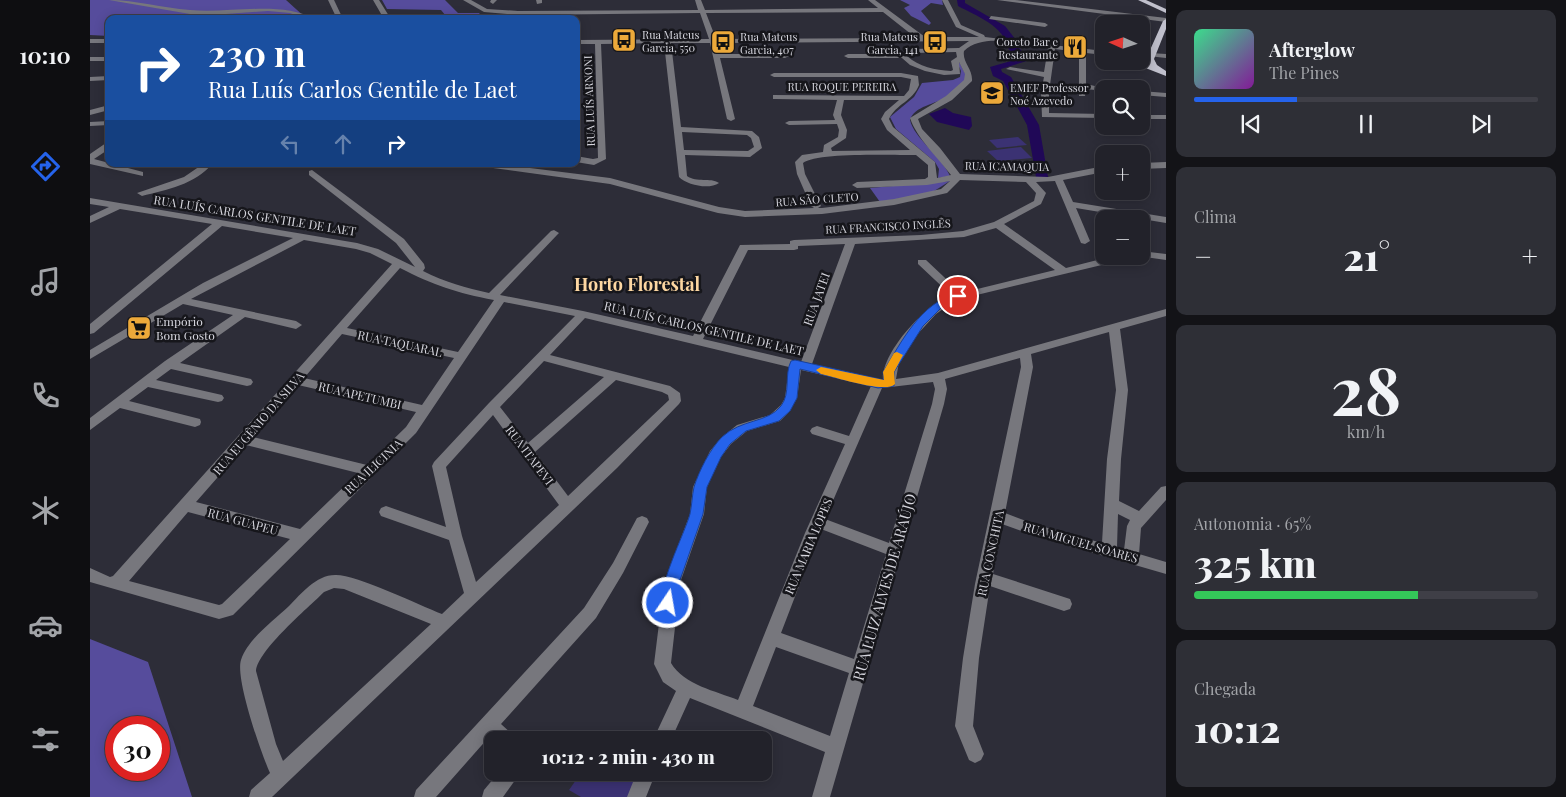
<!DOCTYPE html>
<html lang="pt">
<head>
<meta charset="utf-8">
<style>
  :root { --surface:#22222a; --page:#2e2f36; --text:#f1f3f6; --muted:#a2a4a8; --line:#3f3f47; --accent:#2563eb }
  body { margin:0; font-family:"Playfair Display",serif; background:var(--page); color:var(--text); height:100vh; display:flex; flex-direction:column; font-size:19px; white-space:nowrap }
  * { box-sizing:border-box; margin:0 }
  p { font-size:16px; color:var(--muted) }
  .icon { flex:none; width:28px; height:28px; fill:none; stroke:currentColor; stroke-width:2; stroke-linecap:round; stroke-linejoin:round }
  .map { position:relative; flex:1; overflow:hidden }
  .drawer { display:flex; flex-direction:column; gap:10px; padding:10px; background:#131317; width:400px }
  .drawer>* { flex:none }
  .guide { position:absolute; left:15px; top:15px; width:475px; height:152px; border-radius:10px; box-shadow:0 2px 12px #0003,0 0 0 1px var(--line); background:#1a4fa0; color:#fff; overflow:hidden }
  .needle { width:32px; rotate:273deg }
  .fabs { position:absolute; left:1005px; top:15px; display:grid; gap:10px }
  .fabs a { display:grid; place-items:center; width:55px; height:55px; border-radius:10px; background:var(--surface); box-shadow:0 2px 12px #0003,0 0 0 1px var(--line); font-size:25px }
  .speed { position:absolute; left:15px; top:716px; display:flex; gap:10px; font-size:25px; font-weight:700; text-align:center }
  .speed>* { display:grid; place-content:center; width:65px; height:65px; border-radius:50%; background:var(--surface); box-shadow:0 2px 12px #0003,0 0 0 1px var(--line); line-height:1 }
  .speed .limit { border:8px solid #d22; background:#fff; color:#111 }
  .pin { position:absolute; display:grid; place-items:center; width:42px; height:42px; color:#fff; margin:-21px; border:2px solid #fff; border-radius:50%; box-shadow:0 1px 5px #0007 }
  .me { position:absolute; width:55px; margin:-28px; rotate:12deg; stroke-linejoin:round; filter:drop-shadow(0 0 4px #0008) }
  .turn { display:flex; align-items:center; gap:18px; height:105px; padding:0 20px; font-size:22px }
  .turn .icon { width:65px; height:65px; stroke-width:2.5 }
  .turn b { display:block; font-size:35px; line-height:42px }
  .lanes { display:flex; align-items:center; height:48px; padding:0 20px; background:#0003; justify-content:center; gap:25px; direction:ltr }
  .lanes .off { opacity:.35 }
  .big { font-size:38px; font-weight:800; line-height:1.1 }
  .drawer .tile { flex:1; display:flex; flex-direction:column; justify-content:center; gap:8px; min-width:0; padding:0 18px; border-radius:10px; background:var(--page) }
  .drawer .dial { align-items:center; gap:0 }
  .dial b { font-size:65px; line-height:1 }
  .song { display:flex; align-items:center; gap:15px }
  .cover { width:60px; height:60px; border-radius:8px; background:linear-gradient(135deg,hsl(150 70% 55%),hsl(290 70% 35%)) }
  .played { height:5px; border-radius:2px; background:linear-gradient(90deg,var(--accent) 30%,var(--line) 30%) }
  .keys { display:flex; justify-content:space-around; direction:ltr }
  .heat { display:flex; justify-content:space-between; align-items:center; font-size:28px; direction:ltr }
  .charge { height:8px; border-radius:4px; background:linear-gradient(90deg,#34c759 65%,var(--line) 0) }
  .trip { position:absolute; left:394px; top:731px; width:288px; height:50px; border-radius:10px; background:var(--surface); box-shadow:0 2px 12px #0003,0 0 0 1px var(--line); font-weight:800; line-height:50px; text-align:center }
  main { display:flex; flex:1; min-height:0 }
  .dock { display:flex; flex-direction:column; width:90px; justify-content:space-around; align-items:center; background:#0e0e11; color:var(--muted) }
  .dock .icon { width:35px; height:35px }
  .dock .on { color:var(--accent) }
  .dock b { font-size:22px; color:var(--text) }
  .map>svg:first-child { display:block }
</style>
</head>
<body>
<main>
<nav class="dock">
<b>10:10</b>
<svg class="icon on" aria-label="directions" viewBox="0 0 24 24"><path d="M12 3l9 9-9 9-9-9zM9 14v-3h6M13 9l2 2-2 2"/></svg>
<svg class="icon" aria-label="music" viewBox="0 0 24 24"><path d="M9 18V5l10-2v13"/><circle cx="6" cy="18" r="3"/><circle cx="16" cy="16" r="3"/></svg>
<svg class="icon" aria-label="phone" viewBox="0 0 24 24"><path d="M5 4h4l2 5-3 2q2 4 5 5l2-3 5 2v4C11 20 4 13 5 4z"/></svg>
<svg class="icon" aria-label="climate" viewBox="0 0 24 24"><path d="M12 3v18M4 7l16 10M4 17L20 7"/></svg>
<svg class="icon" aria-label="car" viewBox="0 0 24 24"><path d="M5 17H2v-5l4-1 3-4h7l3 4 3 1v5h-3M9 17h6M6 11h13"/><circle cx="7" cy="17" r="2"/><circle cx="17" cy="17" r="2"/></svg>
<svg class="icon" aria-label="filters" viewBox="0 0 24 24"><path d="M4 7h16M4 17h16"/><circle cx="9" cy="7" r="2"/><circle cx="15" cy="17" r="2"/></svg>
</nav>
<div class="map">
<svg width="1076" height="797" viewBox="0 0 1076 797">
  <rect width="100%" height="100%" fill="#2d2d38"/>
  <!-- green -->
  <g fill="#3b3273">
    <path d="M928 137 937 145 907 148 899 140Z"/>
    <path d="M931 147 942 158 908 161 897 151Z"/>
    <path d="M554 772 545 797H491L479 790 491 773Z"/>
  </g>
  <!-- forest -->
  <g fill="#564c9c" fill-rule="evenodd">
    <path d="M0 0H196L217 19H19V36L0 35Z"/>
    <path d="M292 0H355L368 13H389L394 19H382L378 15 356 16 351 10 297 9Z"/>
    <path d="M810 0H852L853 5 841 3 831 11 841 23 839 25 821 16 814 8 820 5Z"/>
    <path d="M866 60H868L877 77C872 84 865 92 857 97 846 104 824 106 820 120 824 138 851 156 860 176L848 178 849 169 845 162 806 129 800 117 824 97 832 83 863 80 870 77 871 71Z"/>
    <path d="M860 181 841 193 790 202 780 188Z"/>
    <path d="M0 639 58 662 102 797H0ZM26 728H69V770H26Z"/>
  </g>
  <!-- water -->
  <path fill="#200857" d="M855 108 863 113 881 117 882 126 879 130 847 122 839 114Z"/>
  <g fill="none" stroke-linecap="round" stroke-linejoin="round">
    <!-- river -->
    <path fill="#200857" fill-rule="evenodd" d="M867 0H875V3L915 26 926 40 928 47 940 60 911 69 912 72 921 77 949 125 958 177 956 180 952 181 946 177 937 125 913 81 903 76 900 67 928 59 918 48C914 26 887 16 868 6Z"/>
    <!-- minor -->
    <g fill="#77777d" fill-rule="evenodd">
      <path d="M19 0C46 0 72 8 100 10 139 14 190 0 225 19H216L200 13 178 11 122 15 100 14Z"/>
      <path d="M238 0H244L253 19H247Z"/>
      <path d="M283 0H289L299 16 352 19H294Z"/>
      <path d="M373 0H381L397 9 428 11 608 10 605 0H611L615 10 788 8 778 0H785L835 37H889L866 27 852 0H858L871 25 894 35 895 37 1014 51V55L996 53V84L1018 89H1014V91L996 89 995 96H989V52L965 49 959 92V113L1014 114V118L952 117 951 92 954 77 916 69 920 67 954 72 958 48C933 45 894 32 874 51 872 62 883 69 882 81L862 100 828 119 832 129 850 148 870 174 958 177 1014 166V172L973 180 983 202 1076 217V223L986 208 1000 241 995 244 991 243 965 181 946 182 956 193 951 204 914 224 976 268 1023 256H1042L1041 258 866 300 846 314 824 338 809 362 806 379 848 373 1076 309V316L1030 329 1038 390 1031 459 1029 501 1049 511 1071 487 1076 486V500L1051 528 1049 554 1076 562V574L945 536 912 524 903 574 980 599 982 604 980 609 974 611 900 586 889 658 883 726 894 754 891 760 885 763 879 760 865 726 873 658 885 584 931 367 930 358 855 379 857 389 854 404 740 797H722L735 752 600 698 581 740H563L586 691 573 682 564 664 574 583 600 514 603 487 620 451 631 438 647 425 680 415 691 405 695 398 699 367 495 318 460 355 580 386 590 393 591 401 589 404 527 468 182 797H159L161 790 180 773C171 753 145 678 151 660 158 639 183 621 199 606 211 594 226 575 245 575 265 574 329 605 352 614L374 593 359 540 291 516 289 512 291 508 296 506 356 527 342 466 344 462 399 403 485 316 414 302 326 433 143 615 129 619 0 582V568L20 577 23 576 302 264 280 253 266 249 214 240 101 299 206 321 212 325 206 329 155 317 90 363 161 379 163 382 161 385 157 386 81 369 66 380 132 395 134 398 132 401 128 402 58 387 39 401 110 419 111 422 110 425 105 427 30 408 0 430V418L75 361 143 315 93 304 0 359V350L113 283 203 238 132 226 4 333 0 334V324L122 224 30 209 0 223V216L19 207 0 204V198L267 243 288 249 325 267 306 243 219 175V171L222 170 314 239 334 264 335 268 333 271C355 282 376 288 399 293L461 231 464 230 469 233 467 235 410 295 493 311 603 336 650 245 700 244V241L704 240 831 235 873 231 904 222 944 201 946 193 936 182 870 180 857 193 804 205 732 214 655 217 628 213 520 184 388 166 387 164H409L520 178 629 207 655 211 724 208 721 206 707 174 705 162 712 155 733 152 734 145 748 137 749 130 747 124 699 125 695 123 699 121 745 120 743 115 747 100 686 99H683V95L814 96 819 90 821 79 811 77H684L680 75 684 73H811L828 76 829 85C823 101 806 104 799 119L803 127 845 162 847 178 861 175C848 158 826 137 820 118L856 96 874 80 875 74 869 62 870 74 854 75 835 71 820 65 812 58H758L754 56 758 54H810L822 49 869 48 879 41 627 43 629 54H695L699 56 695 58H630L645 119 641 121 637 119 620 43H581L591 127 662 131 669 137 672 148 660 157 595 155 597 176C607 183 620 177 629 183 619 190 597 185 589 177L574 43 511 44 516 159 504 165 486 162V156L503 159 508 158 505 44H486V40L619 39 610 13 428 15 394 12ZM793 12 826 38 626 39 616 13ZM866 52 867 57 861 61 863 70 861 71C845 70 829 67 817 56L823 53ZM754 100H809L795 112 791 119 797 130 820 150 742 151 741 148 756 138 757 130 751 115ZM592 132 657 135 661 138 664 147 658 151 594 150ZM826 155 838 165V177L835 179 767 182 762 185 767 188 837 185 860 181 851 189 804 199 732 208H728L731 206 715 174 713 163C726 152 805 155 826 155ZM906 228 965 270 871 293 836 260H828V264L861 295C836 304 791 353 793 380L722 364 765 244 874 237ZM755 244 711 362 613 339 658 250H704L708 249V246ZM310 268C343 285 367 293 404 300L368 352 257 328ZM1019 332 1026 390 1017 459 1012 543 947 525 915 513 943 367 941 354ZM252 334 364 358 332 405 214 378ZM454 361 514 377 438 443 410 407ZM711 370 781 386 759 436 727 426 722 428 720 431 722 434 755 444 715 533 648 700C626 691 594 685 581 663L590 583 614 514 617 487 631 457 641 444 657 431 690 421 700 411 707 398ZM526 380 572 392 578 395 579 400 478 496 445 452ZM843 382 845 389 842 404 799 543 735 519 792 388ZM208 385 326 412 316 427 277 465 163 437ZM403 415 469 505 386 582 372 536 356 467ZM156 445 268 473 210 529 106 502ZM98 512 200 539 132 604 129 605 39 581ZM1028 514 1040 520 1037 526 1034 550 1027 547ZM731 529 796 554 764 659 691 633ZM244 588 254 589 341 624 193 761 186 744 166 671C168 650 218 608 234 592ZM686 647 759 673 740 736 663 706Z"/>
      <path d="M401 0H407L403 4 400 2Z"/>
      <path d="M446 0H452V3L447 4Z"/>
      <path d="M907 0H925L1076 18V22Z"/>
      <path d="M901 16 955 23 958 25 955 27 899 19Z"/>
      <rect x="0" y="39" width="19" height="4"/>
      <path d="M1060 53 1076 54V58L1058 56 1057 55Z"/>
      <rect x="0" y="57" width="19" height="4"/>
      <path d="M1051 60 1065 62 1066 64 1062 66 1037 61Z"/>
      <path d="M19 76V80L0 81V77Z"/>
      <path d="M1051 91 1076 93V97L1051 95Z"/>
      <path d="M19 105V110L0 115V110Z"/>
      <rect x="1051" y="115" width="25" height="4"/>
      <path d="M19 121V125L0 126V122Z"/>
      <path d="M16 143H19V149L4 159 53 172V176L0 164V154Z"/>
      <path d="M1076 162V168L1051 169V163Z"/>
      <path d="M113 164H122C106 184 76 190 52 196L47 193 94 177Z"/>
      <path d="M1051 251 1076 254V260L1048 256H1051Z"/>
      <path d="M552 516 557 518 559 522 533 573 506 618 411 724 422 734 425 740H403L399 737 346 797H324L326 790 494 608 523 563 547 518Z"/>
      <path d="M409 772H431L413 797H392L394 790Z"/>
      <path d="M547 772H566L556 797H537Z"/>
    </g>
    <!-- major -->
    <g fill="#c0c0cc" fill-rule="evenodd">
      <path d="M1048 0H1056L1076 9V13Z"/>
      <path d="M1076 19V29L1064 59 1067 65 1076 71V76L1040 62 1049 61 1059 64 1056 59 1073 21Z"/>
    </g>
  </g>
  <!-- route -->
  <path fill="#2563eb" stroke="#184099" d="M868 293 873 296 872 298 854 305 833 326 804 372V386L788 388 710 369 707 398 700 411 689 421 656 431 640 444 631 457 617 487 613 514 589 583 583 608 578 609 573 608C565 591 595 533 600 514 602 505 602 496 604 487 609 471 620 449 632 437 651 419 678 423 691 406 701 393 694 375 701 361L705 360 794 380 793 372C812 341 830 303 868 293Z"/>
  <!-- slow -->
  <path fill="#f59e0b" d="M807 352 813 355 804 372 805 384C796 394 745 377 731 374L726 370 731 367 794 380 793 372 804 353Z"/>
  <!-- icons -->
  <defs>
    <symbol id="bus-square" viewBox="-11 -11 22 22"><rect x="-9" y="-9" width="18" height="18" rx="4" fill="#eca93a" stroke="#16161b"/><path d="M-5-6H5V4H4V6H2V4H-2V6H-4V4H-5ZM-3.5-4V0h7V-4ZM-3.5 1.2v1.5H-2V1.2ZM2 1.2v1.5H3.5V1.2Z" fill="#111"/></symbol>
    <symbol id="restaurant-square" viewBox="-11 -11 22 22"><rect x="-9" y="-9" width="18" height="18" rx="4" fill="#eca93a" stroke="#16161b"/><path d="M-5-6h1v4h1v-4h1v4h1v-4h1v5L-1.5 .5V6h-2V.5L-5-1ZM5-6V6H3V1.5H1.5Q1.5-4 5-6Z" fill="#111"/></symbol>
    <symbol id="school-square" viewBox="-11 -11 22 22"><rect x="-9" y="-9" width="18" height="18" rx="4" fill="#eca93a" stroke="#16161b"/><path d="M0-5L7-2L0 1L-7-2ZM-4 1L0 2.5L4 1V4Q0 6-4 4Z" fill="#111"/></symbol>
    <symbol id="supermarket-square" viewBox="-11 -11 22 22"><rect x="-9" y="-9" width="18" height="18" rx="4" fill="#eca93a" stroke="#16161b"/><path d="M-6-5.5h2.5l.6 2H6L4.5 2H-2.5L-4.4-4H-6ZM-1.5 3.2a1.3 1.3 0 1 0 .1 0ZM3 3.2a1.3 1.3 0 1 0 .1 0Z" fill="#111"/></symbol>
  </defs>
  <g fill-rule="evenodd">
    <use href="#bus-square" x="520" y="26" width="28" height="28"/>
    <use href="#bus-square" x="619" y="28" width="28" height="28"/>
    <use href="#bus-square" x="831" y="28" width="28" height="28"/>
    <use href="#restaurant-square" x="971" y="33" width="28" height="28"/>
    <use href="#school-square" x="888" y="79" width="28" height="28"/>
    <use href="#supermarket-square" x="35" y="314" width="28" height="28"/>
  </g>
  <g text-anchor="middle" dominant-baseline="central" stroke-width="5" stroke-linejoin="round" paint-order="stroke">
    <!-- far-poi labels -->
    <g font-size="11" fill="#d5d5dd" stroke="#16161b" text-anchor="start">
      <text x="552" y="34">Rua Mateus<tspan x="552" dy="13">Garcia, 550</tspan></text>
      <text x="650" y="36">Rua Mateus<tspan x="650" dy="13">Garcia, 407</tspan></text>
      <text x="828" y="36" text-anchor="end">Rua Mateus<tspan x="828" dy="13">Garcia, 141</tspan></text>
      <text x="968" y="41" text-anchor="end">Coreto Bar e<tspan x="968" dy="13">Restaurante</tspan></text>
      <text x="920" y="87">EMEF Professor<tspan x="920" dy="13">Noé Azevedo</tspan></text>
    </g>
    <!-- far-street labels -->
    <g font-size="11" fill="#d5d5dd" stroke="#16161b">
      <text x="752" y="86">RUA ROQUE PEREIRA</text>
      <text transform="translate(499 101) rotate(-92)">RUA LUÍS ARNONI</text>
      <text transform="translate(917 166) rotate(1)">RUA ICAMAQUIA</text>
      <text transform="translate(727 199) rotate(-4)">RUA SÃO CLETO</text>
      <text transform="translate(798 226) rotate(-3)">RUA FRANCISCO INGLÊS</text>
    </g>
    <!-- street labels -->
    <g font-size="12" fill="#d5d5dd" stroke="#16161b">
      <text transform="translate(165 215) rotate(9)">RUA LUÍS CARLOS GENTILE DE LAET</text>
      <text transform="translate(726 299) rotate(-70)">RUA JATEI</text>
      <text transform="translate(614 328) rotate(13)">RUA LUÍS CARLOS GENTILE DE LAET</text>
      <text transform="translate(310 343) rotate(12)">RUA TAQUARAL</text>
      <text transform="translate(270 395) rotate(13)">RUA APETUMBI</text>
      <text transform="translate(168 423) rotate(-49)">RUA EUGÊNIO DA SILVA</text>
      <text transform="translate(440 455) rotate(53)">RUA ITAPEVI</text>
      <text transform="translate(283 466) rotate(-43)">RUA ILICINIA</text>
      <text transform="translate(153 521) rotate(15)">RUA GUAPEU</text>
      <text transform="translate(991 542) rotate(16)">RUA MIGUEL SOARES</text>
      <text transform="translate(718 546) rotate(-67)">RUA MARIA LOPES</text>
      <text transform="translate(900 553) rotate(-78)">RUA CONCHITA</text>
    </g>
    <!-- poi labels -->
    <g font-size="12" fill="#d5d5dd" stroke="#16161b" text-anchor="start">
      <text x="66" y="321">Empório<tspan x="66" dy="14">Bom Gosto</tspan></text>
    </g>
    <!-- near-street labels -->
    <g font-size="15" fill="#d5d5dd" stroke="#16161b">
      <text transform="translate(794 587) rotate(-74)">RUA LUIZ ALVES DE ARAÚJO</text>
    </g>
    <!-- district labels -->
    <g font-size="18" font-weight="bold" fill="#fdd7a2" stroke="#16161b">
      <text x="547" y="284">Horto Florestal</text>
    </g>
  </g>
</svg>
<div class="fabs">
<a><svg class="needle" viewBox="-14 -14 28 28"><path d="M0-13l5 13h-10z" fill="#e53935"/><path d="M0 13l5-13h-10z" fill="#a2a4a8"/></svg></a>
<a><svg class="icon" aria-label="search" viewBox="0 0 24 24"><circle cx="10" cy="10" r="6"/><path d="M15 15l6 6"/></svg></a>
<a>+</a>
<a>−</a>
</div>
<div class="speed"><div class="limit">30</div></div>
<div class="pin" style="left:868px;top:296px;background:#d93025"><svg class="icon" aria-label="arrive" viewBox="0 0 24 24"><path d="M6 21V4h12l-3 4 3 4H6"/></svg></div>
<svg class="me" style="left:578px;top:603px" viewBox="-20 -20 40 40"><circle r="17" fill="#2563eb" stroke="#fff" stroke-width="3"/><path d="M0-11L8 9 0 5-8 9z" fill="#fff"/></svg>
<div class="trip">10:12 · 2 min · 430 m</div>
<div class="guide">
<div class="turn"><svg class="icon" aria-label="right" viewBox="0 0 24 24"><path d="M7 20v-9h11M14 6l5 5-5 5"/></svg><div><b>230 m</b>Rua Luís Carlos Gentile de Laet</div></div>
<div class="lanes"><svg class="icon off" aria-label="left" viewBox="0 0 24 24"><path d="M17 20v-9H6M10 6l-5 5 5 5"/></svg><svg class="icon off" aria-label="ahead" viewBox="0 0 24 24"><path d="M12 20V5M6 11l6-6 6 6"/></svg><svg class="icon" aria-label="right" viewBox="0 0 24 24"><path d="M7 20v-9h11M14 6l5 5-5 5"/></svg></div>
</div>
</div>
<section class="drawer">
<div class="tile">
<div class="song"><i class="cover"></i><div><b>Afterglow</b><p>The Pines</p></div></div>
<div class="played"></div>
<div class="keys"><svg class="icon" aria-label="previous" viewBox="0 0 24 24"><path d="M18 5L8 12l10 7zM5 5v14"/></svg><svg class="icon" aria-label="pause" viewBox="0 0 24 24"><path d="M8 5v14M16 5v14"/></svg><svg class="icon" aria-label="next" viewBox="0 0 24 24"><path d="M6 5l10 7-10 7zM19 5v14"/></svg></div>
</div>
<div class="tile"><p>Clima</p>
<div class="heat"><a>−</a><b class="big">21°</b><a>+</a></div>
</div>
<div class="tile dial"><b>28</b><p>km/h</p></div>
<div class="tile"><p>Autonomia · 65%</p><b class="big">325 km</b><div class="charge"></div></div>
<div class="tile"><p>Chegada</p><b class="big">10:12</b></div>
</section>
</main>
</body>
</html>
